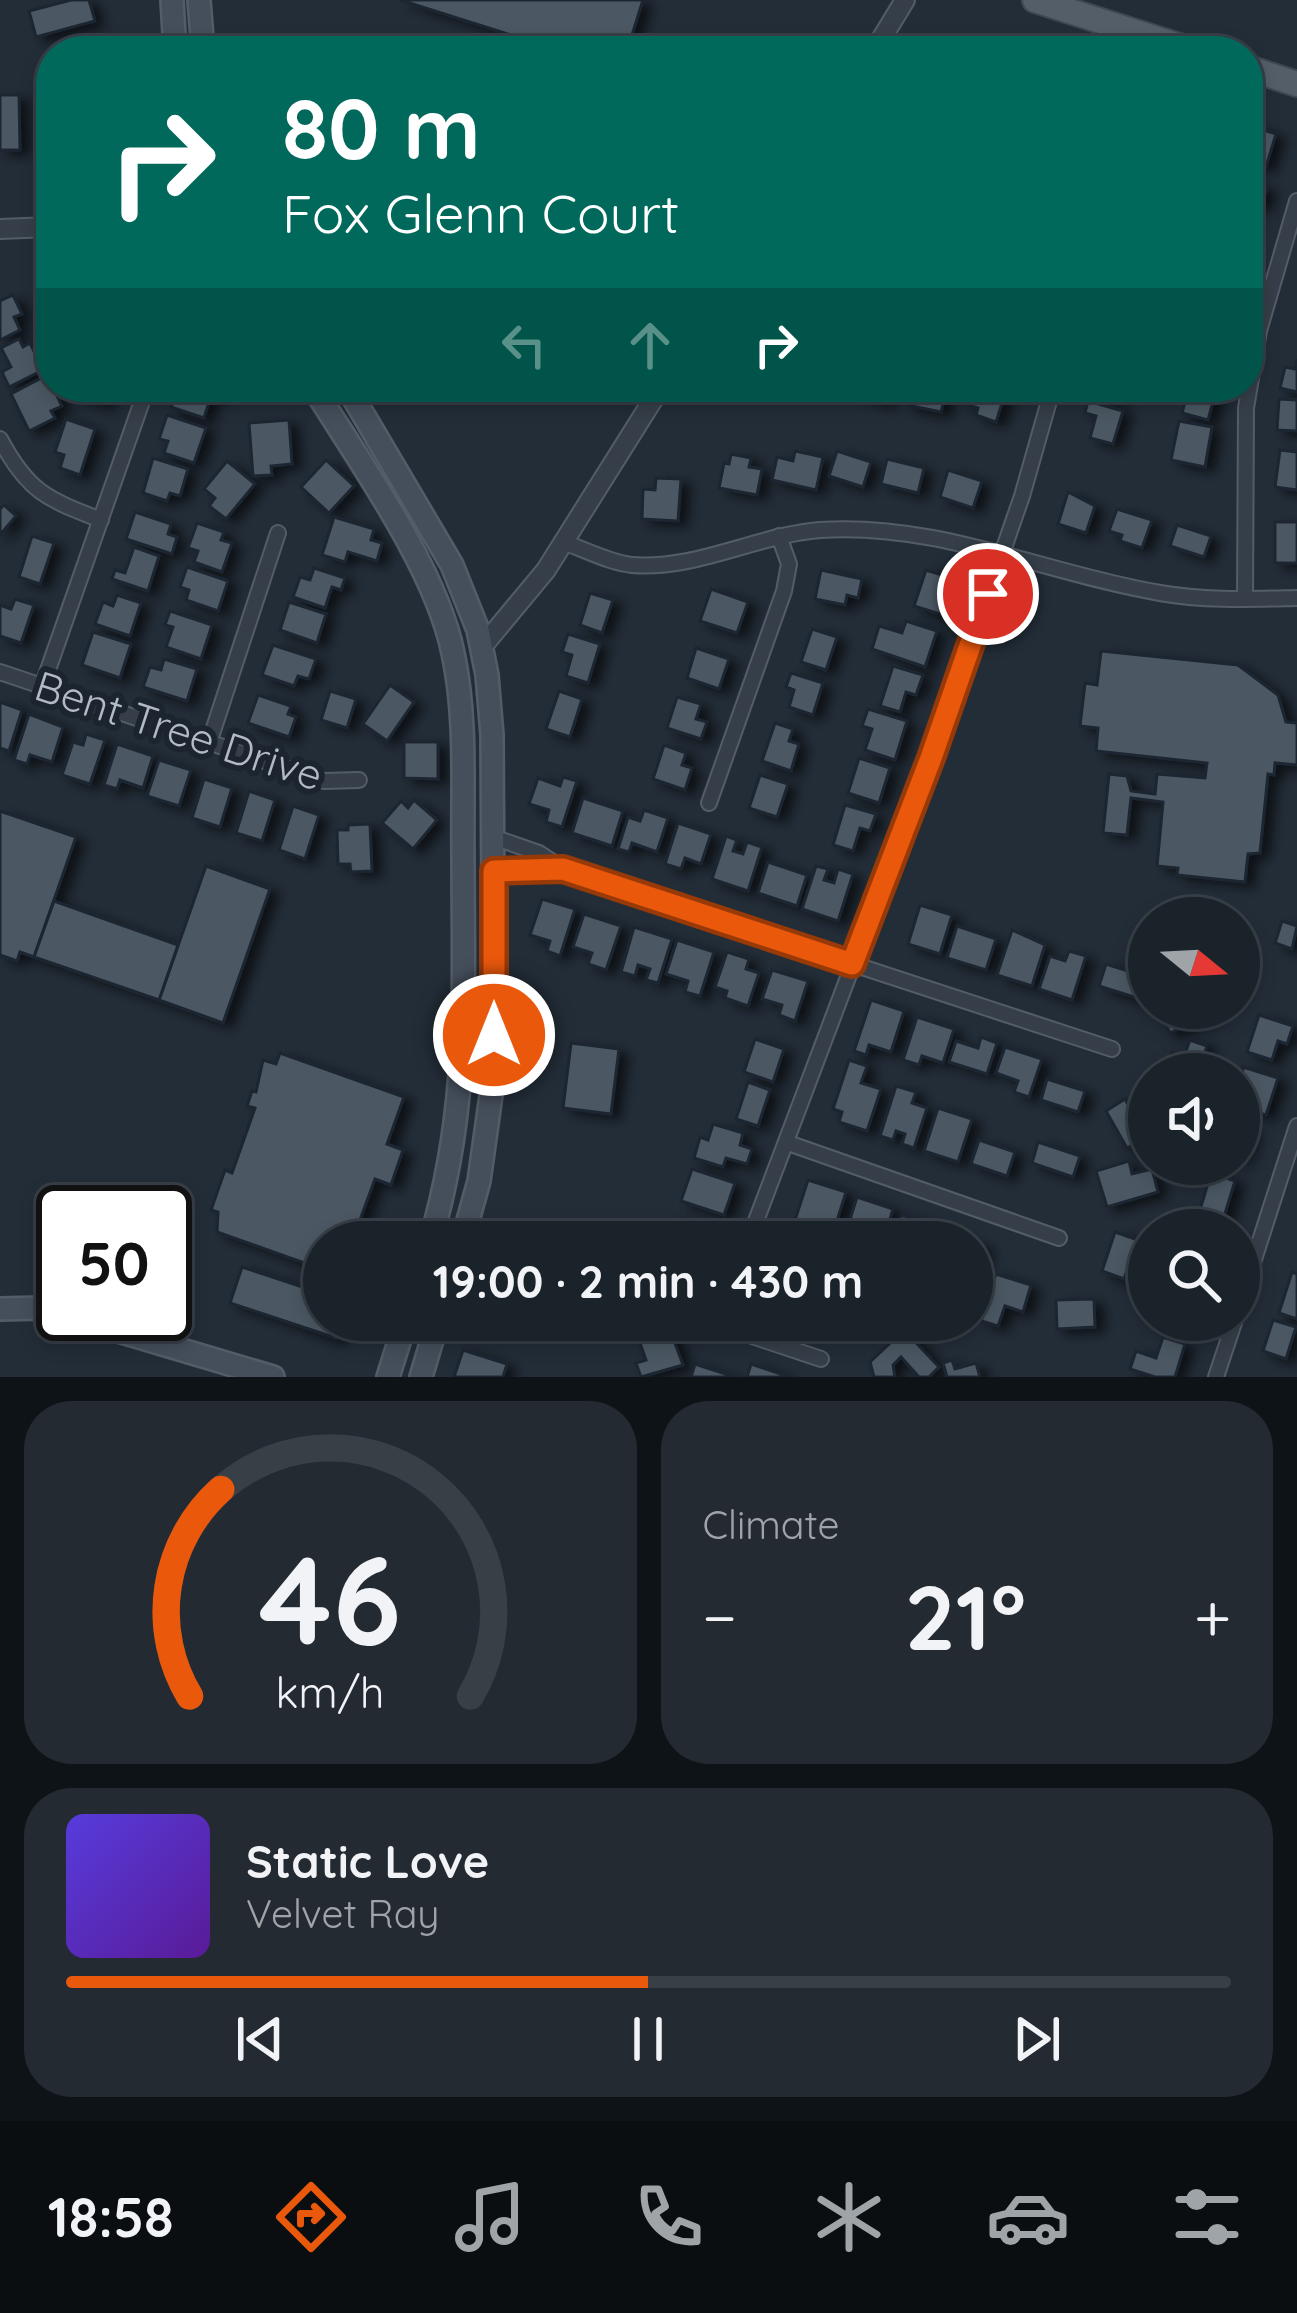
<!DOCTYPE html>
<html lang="en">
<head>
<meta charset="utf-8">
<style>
  :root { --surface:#1a222a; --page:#232a32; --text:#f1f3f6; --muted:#9fa4a8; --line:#383f47; --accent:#ea580c }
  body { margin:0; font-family:Quicksand,sans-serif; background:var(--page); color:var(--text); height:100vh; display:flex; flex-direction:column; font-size:45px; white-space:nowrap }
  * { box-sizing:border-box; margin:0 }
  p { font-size:39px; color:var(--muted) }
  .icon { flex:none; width:66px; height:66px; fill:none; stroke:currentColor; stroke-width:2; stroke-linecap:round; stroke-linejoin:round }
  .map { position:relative; height:1377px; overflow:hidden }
  .side { display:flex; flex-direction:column; gap:24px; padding:24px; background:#0e1317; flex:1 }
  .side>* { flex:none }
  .hud { position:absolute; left:36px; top:36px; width:1227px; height:366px; border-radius:48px; box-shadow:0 6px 18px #0003,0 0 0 3px var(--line); background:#00695c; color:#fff; overflow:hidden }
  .needle { width:78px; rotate:108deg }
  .tools { position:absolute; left:1128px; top:897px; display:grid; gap:24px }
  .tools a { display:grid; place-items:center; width:132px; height:132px; border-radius:50%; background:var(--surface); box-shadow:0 6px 18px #0003,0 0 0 3px var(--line); font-size:60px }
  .speed { position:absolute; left:36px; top:1185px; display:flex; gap:24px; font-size:60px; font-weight:700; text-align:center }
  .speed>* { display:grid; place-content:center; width:156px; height:156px; border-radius:50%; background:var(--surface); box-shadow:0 6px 18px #0003,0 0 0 3px var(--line); line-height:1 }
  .speed .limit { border:6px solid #111; border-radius:18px; background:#fff; color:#111 }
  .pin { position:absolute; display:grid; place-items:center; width:102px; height:102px; color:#fff; margin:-51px; border:6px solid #fff; border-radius:50%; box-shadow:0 3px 12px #0007 }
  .me { position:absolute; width:132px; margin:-66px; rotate:0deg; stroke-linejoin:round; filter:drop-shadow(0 0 9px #0008) }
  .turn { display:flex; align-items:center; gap:42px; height:252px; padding:0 48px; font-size:54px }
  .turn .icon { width:156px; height:156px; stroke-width:2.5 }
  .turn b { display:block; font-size:84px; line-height:102px }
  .lanes { display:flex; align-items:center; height:114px; padding:0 48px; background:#0003; justify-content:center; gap:60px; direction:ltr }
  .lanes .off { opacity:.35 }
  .big { font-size:90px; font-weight:700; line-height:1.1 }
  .side .card { flex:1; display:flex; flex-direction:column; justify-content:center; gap:18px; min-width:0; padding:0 42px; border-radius:48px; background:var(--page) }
  .side .dial { align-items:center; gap:0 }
  .dial svg { height:312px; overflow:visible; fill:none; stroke:var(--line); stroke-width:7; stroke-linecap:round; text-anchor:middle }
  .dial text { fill:var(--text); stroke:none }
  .song { display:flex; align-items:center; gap:36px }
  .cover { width:144px; height:144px; border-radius:18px; background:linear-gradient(135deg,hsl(250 70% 55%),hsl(270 70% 35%)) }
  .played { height:12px; border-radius:6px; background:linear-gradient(90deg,var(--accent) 50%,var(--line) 50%) }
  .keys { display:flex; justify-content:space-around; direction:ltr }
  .heat { display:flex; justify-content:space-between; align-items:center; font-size:66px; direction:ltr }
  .side .tiles { flex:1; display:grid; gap:24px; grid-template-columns:1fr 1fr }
  .card:last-child { grid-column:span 2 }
  .trip { position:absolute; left:303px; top:1221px; width:690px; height:120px; border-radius:60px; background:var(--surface); box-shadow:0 6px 18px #0003,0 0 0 3px var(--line); font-weight:700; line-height:120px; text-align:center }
  .tabs { display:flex; height:192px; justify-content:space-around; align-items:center; background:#0a0e11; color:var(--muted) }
  .tabs .icon { width:84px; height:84px }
  .tabs .active { color:var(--accent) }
  .tabs b { font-size:54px; color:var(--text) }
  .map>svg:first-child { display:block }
</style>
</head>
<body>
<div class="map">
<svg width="1297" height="1377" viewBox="0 0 1297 1377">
  <defs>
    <filter id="shadow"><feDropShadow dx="9" dy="5" stdDeviation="6" flood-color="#0009"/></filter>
  </defs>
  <rect width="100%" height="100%" fill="#232d38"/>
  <!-- building -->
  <g fill="#4b5864" stroke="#1e2630" stroke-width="3" filter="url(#shadow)">
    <path d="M71 0H89L95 21 36 37 29 11Z"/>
    <path d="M400 0H643L627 51H562Z"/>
    <path d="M51 88V143L45 144 35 91Z"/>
    <path d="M0 95H19L20 150H0Z"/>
    <path d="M1254 127 1276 134 1266 167 1248 162Z"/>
    <path d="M1248 182 1267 188 1262 205 1253 202 1248 218Z"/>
    <path d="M13 295 22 314 14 317 20 330 0 340V301Z"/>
    <path d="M19 339 23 347 30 343 43 370 9 387 2 372 11 367 1 348Z"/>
    <path d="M1297 359V392L1280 388 1285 367 1295 369Z"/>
    <path d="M47 375 62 406 51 411 55 418 29 431 11 394Z"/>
    <path d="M73 387H109L104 404 71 393Z"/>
    <path d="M178 387H227L224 397 212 393 204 418 171 407Z"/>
    <path d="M854 387H891L886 402 853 393Z"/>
    <path d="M910 387 947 388 941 412 907 405Z"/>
    <path d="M970 387 1006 391 996 422 976 415 978 408 965 404Z"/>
    <path d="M1091 387H1123L1120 399 1090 391Z"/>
    <path d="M1189 387H1217L1208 420 1182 413Z"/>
    <path d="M1279 399 1297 400V431L1277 430Z"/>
    <path d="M1088 401 1123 411 1113 444 1090 438 1096 416 1085 413Z"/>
    <path d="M167 415 206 428 194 463 164 453 168 441 159 439Z"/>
    <path d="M66 419 95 429 80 475 60 468 64 455 55 452Z"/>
    <path d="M289 420 292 464 271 466 272 475 253 476 249 423Z"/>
    <path d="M1179 421 1212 427 1205 467 1171 460Z"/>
    <path d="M1280 450 1297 452V490L1275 487Z"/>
    <path d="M795 451 823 457 816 490 772 480 777 457 793 461Z"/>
    <path d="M837 451 871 462 863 487 829 476Z"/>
    <path d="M731 454 751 458 749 467 762 469 757 495 719 488 724 463 729 464Z"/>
    <path d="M153 458 188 469 180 496 170 493 167 501 143 493Z"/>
    <path d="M887 459 924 468 918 493 881 484Z"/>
    <path d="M326 460 354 486 329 513 301 487Z"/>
    <path d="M227 461 255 484 226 519 209 506 215 498 204 489Z"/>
    <path d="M948 470 982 481 973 508 940 497Z"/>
    <path d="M656 478 681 479 678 521 642 519 643 489 655 490Z"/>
    <path d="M1068 492 1095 506 1086 533 1058 524Z"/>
    <path d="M4 505 16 516 0 535V509Z"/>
    <path d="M1117 509 1152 520 1142 548 1120 541 1122 535 1109 531Z"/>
    <path d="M135 512 171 524 168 534 177 537 172 554 126 539Z"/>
    <path d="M334 517 374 529 371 540 382 543 377 561 348 552 345 562 322 555Z"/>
    <rect x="1275" y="522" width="22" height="41"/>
    <path d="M197 523 224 532 221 540 232 543 222 572 194 562 198 551 188 548Z"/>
    <path d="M1177 525 1211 536 1204 557 1170 546Z"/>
    <path d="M32 536 54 543 40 584 19 577Z"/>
    <path d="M134 547 159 556 148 591 112 579 115 570 125 573Z"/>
    <path d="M187 567 228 581 218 611 186 600 189 590 180 587Z"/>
    <path d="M314 568 345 578 341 590 332 587 325 608 293 597 300 577 310 580Z"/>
    <path d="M821 570 862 579 858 598 847 595 845 605 815 599Z"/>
    <path d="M926 570 955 579 943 615 914 606Z"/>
    <path d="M711 589 748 602 737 633 700 621Z"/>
    <path d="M590 593 613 600 602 633 580 625Z"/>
    <path d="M117 595 141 603 130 636 95 624 103 602 113 606Z"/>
    <path d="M15 599 34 605 21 643 0 636V605L11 609Z"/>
    <path d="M289 602 326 614 317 643 280 630Z"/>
    <path d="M170 611 212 625 201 659 166 647 173 627 165 625Z"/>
    <path d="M906 621 937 631 925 667 872 649 879 626 902 633Z"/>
    <path d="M812 629 837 637 826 670 801 662Z"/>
    <path d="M93 632 131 644 120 678 82 665Z"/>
    <path d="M568 634 600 644 588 683 566 676 572 655 562 652Z"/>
    <path d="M273 645 316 659 309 679 298 676 294 686 262 675Z"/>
    <path d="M696 648 729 659 719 689 687 678Z"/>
    <path d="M1101 651 1238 665 1278 695 1286 722 1297 723V765L1275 763 1274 775 1268 774 1260 853 1248 854 1245 882 1177 875 1178 868 1157 866 1163 802 1131 798 1127 835 1103 833 1109 774 1127 776 1131 791 1155 794 1157 774 1205 778 1207 763 1096 751 1098 728 1080 726 1085 683 1097 685Z"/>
    <path d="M164 659 197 669 187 701 143 687 150 667 161 670Z"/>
    <path d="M893 666 923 675 916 695 906 692 900 712 880 706Z"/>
    <path d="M791 673 823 683 813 715 789 707 794 690 786 687Z"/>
    <path d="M390 685 414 702 387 741 363 724Z"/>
    <path d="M330 691 356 699 347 728 321 720Z"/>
    <path d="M559 691 582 699 570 737 546 729Z"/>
    <path d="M258 695 291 706 288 714 296 717 289 737 248 723Z"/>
    <path d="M677 697 701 704 696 719 707 722 701 739 667 728Z"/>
    <path d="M0 702 22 710 9 751 0 748Z"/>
    <path d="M868 709 907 721 895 760 865 750 872 729 862 726Z"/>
    <path d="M29 714 63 727 52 762 30 755 27 764 14 760Z"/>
    <path d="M775 723 793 729 789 741 799 744 791 771 762 761Z"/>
    <path d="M86 734 105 740 90 784 62 775 73 742 83 745Z"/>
    <path d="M404 742H438V779L404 778Z"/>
    <path d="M117 744 153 756 143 788 120 780 117 789 104 785Z"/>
    <path d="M664 745 686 753 682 765 692 768 685 790 653 779Z"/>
    <path d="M859 758 890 768 879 803 848 793Z"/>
    <path d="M159 760 191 770 179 806 147 796Z"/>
    <path d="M760 775 788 784 777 817 749 808Z"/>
    <path d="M563 777 577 781 562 827 546 822 549 810 529 804 538 778 560 786Z"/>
    <path d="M204 779 232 788 220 827 192 818Z"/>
    <path d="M249 791 275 800 262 841 236 833Z"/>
    <path d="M583 798 623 811 612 846 572 833Z"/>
    <path d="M414 800 437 820 413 849 382 823 401 801 408 808Z"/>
    <path d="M845 805 876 814 870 831 860 828 853 851 833 845Z"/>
    <path d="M293 806 319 815 305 859 279 850Z"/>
    <path d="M644 810 668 818 657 852 632 843 629 852 618 849 628 817 640 821Z"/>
    <path d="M0 811 76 837 34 957 20 952 17 961 0 955Z"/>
    <path d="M678 823 711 834 701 864 685 858 681 869 665 864Z"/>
    <path d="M370 824 372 871 351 872 350 864H338L337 830H348V825Z"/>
    <path d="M726 836 737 840 733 851 743 854 747 842 762 847 748 891 712 879Z"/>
    <path d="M768 862 807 875 797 906 758 893Z"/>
    <path d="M206 866 270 889 223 1023 159 1000Z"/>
    <path d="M816 866 828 869 824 880 834 883 838 869 853 874 838 921 802 909Z"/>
    <path d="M542 899 575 909 560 956 547 951 550 941 530 935Z"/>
    <path d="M54 901 178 945 159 1000 34 957Z"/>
    <path d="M920 905 952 915 940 954 908 944Z"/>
    <path d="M584 914 621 926 606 970 588 964 592 953 573 947Z"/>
    <path d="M1282 921 1297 926 1292 949 1275 943Z"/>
    <path d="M957 926 996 939 986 970 947 958Z"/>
    <path d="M634 927 672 939 658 983 646 980 650 969 638 965 635 976 621 972Z"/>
    <path d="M1012 930 1045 945 1032 986 997 975Z"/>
    <path d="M677 940 714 952 700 996 685 992 688 981 666 974Z"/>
    <path d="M1069 951 1086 956 1072 1000 1039 989 1050 956 1065 961Z"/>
    <path d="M727 952 749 959 746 969 759 973 748 1006 725 998 727 991 715 987Z"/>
    <path d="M1106 964 1144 976 1137 998 1099 986Z"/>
    <path d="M772 970 808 981 795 1021 779 1015 782 1005 762 999Z"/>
    <path d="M871 1000 904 1011 891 1052 869 1045 866 1055 854 1051Z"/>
    <path d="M1157 1008H1211L1213 1012 1170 1033Z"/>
    <path d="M1259 1015 1293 1026 1287 1044 1278 1041 1272 1060 1247 1052Z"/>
    <path d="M917 1017 954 1029 943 1063 922 1056 919 1065 903 1060Z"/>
    <path d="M981 1037 997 1043 987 1074 949 1062 956 1041 978 1048Z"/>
    <path d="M755 1039 784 1049 773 1082 744 1072Z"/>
    <path d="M1190 1040 1207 1046 1198 1074H1164L1172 1052 1184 1056Z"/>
    <path d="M571 1043 619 1049 611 1114 563 1108Z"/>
    <path d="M1005 1047 1042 1059 1029 1097 1014 1092 1018 1081 996 1073Z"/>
    <path d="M280 1053 404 1097 387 1144 403 1150 391 1185 375 1179 352 1242H324V1270L217 1232 218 1212 211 1210 225 1170 232 1173 255 1108 247 1106 252 1091 256 1092 263 1060 276 1064Z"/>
    <path d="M849 1060 867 1066 861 1083 881 1089 867 1131 839 1122 842 1112 833 1109Z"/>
    <path d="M1243 1067 1278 1078 1266 1115 1239 1107Z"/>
    <path d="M1047 1079 1085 1091 1078 1112 1041 1100Z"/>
    <path d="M748 1082 770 1090 758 1126 736 1119Z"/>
    <path d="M896 1086 916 1092 912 1103 927 1108 914 1148 902 1144 905 1134 896 1131 893 1140 880 1136Z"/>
    <path d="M1125 1099 1146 1137 1127 1148 1106 1111Z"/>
    <path d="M938 1108 972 1119 958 1162 924 1151Z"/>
    <path d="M713 1124 743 1133 740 1145 752 1149 747 1164 726 1158 723 1167 694 1158 700 1137 708 1140Z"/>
    <path d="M1239 1126 1251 1130 1240 1162 1239 1161Z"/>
    <path d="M979 1140 1015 1152 1007 1176 971 1164Z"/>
    <path d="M1038 1142 1080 1156 1073 1177 1032 1163Z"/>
    <path d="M1129 1161 1132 1174 1152 1169 1158 1192 1107 1207 1096 1171Z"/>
    <path d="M692 1169 735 1183 724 1215 681 1201Z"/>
    <path d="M1211 1173 1235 1181 1223 1220 1199 1213Z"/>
    <path d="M808 1180 846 1192 835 1227 814 1221 811 1231 793 1226Z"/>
    <path d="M857 1197 893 1209 883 1242H843Z"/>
    <path d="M902 1215 938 1228 933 1242H892Z"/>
    <path d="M675 1219 709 1230 706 1242H676L677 1238 670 1236Z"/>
    <path d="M1115 1232 1138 1240 1124 1279 1102 1271Z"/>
    <path d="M946 1233 984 1246 972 1283V1242H944Z"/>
    <path d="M242 1267 324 1294V1320H342L336 1338 230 1303Z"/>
    <path d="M1292 1272 1297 1274V1319L1279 1313Z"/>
    <path d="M996 1274 1031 1285 1023 1312 1005 1306 998 1326 981 1321Z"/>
    <path d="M1094 1299 1095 1327 1057 1329 1056 1300Z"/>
    <path d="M1273 1320 1296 1327 1286 1359 1263 1351Z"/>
    <path d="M667 1321 683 1365 641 1377 636 1363 646 1360 636 1332Z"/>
    <path d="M904 1330 939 1367 929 1377H919L901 1357 893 1365 895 1377H874L870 1362Z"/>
    <path d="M1163 1337 1185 1344 1175 1377H1155L1130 1369 1136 1351 1156 1358Z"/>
    <path d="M463 1350 507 1364 503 1377H454Z"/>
    <path d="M952 1360 955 1369 976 1363 980 1377H947L943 1363Z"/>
    <path d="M695 1364 735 1377H691Z"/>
    <path d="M751 1364 787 1376V1377H747Z"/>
  </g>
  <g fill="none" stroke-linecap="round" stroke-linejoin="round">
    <defs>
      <g id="minor">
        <path d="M0 439C28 492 47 499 101 520"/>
        <path d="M563 542C584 549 610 563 632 565 697 570 757 535 820 530 938 522 1047 574 1160 593 1205 601 1252 599 1297 598"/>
        <path d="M1245 599 1246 408 1259 331 1297 201"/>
        <path d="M0 672 324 781 359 780"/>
        <path d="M42 687 147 387"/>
        <path d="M209 743 278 533"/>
        <path d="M709 803 784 591 789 564 779 536"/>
        <path d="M493 837 539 853 563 869 1112 1049"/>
        <path d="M493 871 563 869"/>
        <path d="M788 1143 1059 1238"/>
        <path d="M748 1242 931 758 1022 496 1053 387"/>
        <path d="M1239 1306 1297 1126"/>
        <path d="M720 1320 752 1336 821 1359"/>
        <path d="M1216 1377 1235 1320"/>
      </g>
      <g id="tertiary">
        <path d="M874 51 905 0"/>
        <path d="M0 229 51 227"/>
        <path d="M482 647 546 570 661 387"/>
      </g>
      <g id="secondary">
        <path d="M172 0 175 51"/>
        <path d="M199 0 203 51"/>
        <path d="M313 387C359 461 436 568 453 653 467 718 462 787 463 853 463 992 470 1107 430 1242"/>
        <path d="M347 387 452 565 478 630 487 675 492 735 494 1074 479 1181 462 1242"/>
        <path d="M0 1309 41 1308 273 1377"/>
        <path d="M388 1377 406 1320"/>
        <path d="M421 1377 438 1320"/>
      </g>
      <g id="primary">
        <path d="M1035 0 1195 51"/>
        <path d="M1248 68 1297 84"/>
      </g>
    </defs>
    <!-- minor casing -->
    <use href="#minor" stroke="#545d67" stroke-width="18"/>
    <!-- tertiary casing -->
    <use href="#tertiary" stroke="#545d67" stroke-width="22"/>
    <!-- secondary casing -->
    <use href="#secondary" stroke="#545d67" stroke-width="26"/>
    <!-- primary casing -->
    <use href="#primary" stroke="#404852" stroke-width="28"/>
    <!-- minor -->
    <use href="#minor" stroke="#363f49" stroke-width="14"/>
    <!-- tertiary -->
    <use href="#tertiary" stroke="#363f49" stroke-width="18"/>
    <!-- secondary -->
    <use href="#secondary" stroke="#454f5c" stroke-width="21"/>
    <!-- primary -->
    <use href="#primary" stroke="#545e69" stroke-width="24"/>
  </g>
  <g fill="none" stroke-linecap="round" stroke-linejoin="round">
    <defs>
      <path id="route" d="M494 1035V871L563 869 852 964 931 758 988 594"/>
    </defs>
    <!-- route casing -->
    <use href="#route" stroke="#983908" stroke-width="30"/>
    <!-- route -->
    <use href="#route" stroke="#ea580c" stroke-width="21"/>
  </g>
  <g text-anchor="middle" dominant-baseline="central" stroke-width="12" stroke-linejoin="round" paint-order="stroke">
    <!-- street labels -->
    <g font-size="42" fill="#b1bac5" stroke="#1c242e">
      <text transform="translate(179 730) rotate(18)">Bent Tree Drive</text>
    </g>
  </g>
</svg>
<div class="tools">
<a><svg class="needle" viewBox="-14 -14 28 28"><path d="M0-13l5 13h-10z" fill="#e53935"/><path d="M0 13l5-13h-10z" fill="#9fa4a8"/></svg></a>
<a><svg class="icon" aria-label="sound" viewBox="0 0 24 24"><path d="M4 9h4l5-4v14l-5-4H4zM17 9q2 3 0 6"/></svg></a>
<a><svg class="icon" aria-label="search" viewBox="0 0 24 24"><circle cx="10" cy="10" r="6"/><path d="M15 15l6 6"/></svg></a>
</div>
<div class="speed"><div class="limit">50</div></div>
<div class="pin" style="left:988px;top:594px;background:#d93025"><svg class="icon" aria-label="arrive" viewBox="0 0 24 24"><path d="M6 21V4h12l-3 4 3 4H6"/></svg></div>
<svg class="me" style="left:494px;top:1035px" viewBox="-20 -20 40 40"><circle r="17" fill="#ea580c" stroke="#fff" stroke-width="3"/><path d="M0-11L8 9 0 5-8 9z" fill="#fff"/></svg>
<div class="trip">19:00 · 2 min · 430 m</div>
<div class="hud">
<div class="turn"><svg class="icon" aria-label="right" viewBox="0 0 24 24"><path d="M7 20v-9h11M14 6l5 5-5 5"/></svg><div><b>80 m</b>Fox Glenn Court</div></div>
<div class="lanes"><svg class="icon off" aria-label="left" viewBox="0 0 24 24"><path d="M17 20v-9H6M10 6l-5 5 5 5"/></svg><svg class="icon off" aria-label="ahead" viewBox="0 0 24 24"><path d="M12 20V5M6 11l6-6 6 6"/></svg><svg class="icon" aria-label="right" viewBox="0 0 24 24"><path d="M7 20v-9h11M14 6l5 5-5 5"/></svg></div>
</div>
</div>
<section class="side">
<div class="tiles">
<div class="card dial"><svg viewBox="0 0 100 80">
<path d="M14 69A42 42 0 1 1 86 69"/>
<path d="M14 69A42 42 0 0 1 22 16" stroke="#ea580c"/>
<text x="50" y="56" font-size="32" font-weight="700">46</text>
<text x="50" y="72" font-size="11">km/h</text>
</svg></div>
<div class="card"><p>Climate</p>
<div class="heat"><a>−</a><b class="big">21°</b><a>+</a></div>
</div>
<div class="card">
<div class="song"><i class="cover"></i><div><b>Static Love</b><p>Velvet Ray</p></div></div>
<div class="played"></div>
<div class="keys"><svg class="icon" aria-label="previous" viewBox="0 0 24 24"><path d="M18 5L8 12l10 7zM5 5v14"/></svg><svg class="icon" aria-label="pause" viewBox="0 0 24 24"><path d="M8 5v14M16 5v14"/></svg><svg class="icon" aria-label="next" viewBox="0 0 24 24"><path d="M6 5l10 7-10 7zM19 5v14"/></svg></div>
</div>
</div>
</section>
<nav class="tabs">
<b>18:58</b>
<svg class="icon active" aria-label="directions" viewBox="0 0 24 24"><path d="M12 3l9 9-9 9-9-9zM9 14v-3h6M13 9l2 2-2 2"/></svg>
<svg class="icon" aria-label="music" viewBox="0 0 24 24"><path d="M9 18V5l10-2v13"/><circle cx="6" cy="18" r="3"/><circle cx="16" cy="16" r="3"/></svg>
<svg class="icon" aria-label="phone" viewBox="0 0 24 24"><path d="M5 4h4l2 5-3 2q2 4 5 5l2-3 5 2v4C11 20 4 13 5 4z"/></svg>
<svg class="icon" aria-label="climate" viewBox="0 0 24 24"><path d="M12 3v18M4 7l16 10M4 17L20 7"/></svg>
<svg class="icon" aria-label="car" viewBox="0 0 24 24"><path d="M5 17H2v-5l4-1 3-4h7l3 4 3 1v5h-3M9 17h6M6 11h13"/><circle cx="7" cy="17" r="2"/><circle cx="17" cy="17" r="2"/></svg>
<svg class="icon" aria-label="filters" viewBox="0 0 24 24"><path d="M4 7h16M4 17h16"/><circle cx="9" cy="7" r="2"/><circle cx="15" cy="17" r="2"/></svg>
</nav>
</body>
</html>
